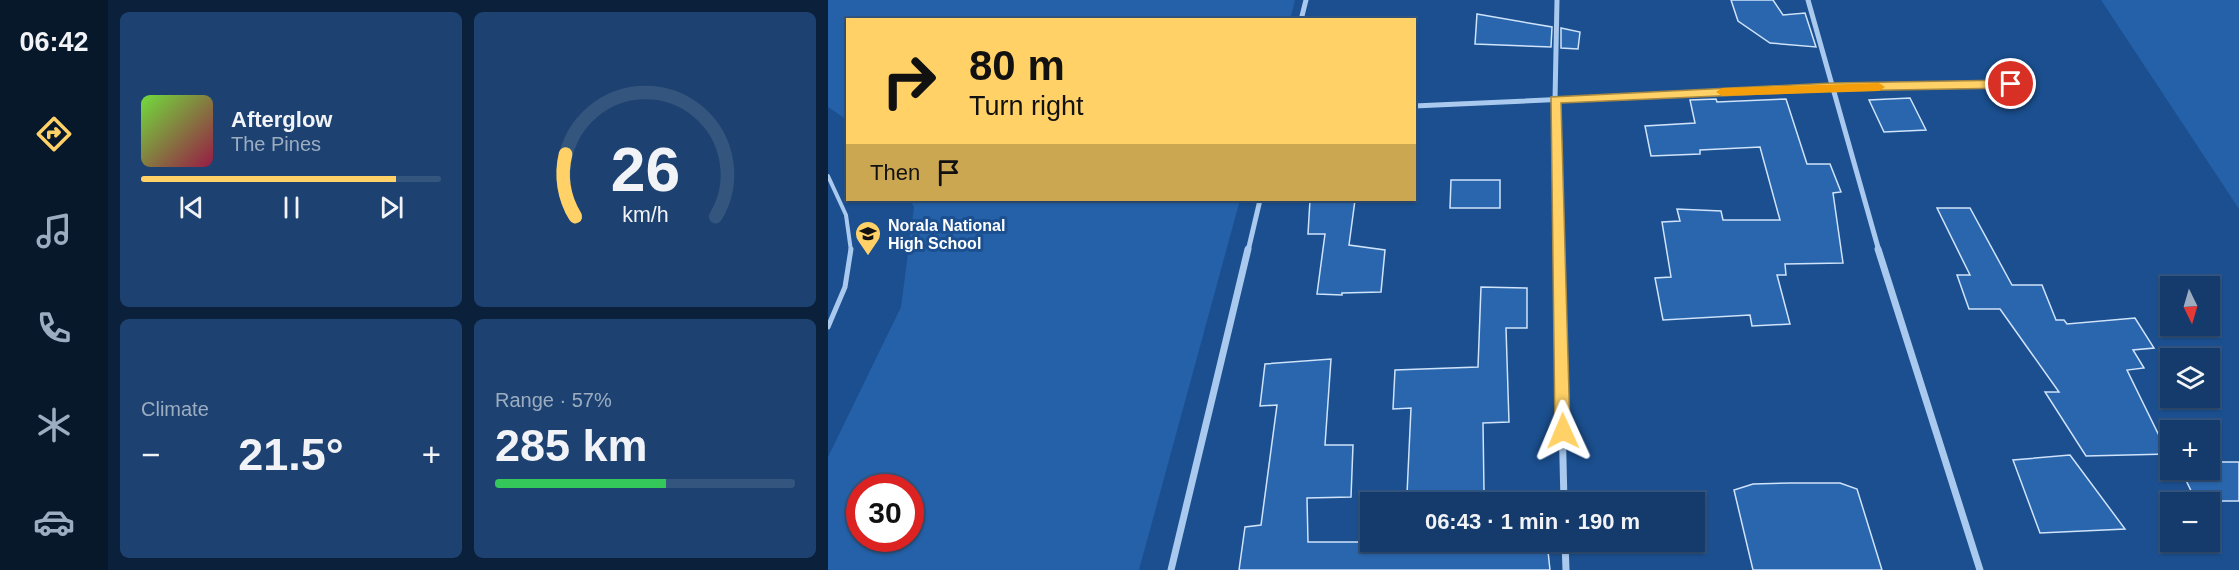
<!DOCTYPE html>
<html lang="en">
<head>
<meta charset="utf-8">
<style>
  :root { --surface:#143b6b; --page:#1d4271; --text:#f1f3f6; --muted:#9dadc1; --line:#33557e; --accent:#ffd166 }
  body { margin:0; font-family:Arial,sans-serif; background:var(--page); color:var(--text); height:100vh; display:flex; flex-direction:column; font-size:22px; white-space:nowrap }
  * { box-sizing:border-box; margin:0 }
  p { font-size:20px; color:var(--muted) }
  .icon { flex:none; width:33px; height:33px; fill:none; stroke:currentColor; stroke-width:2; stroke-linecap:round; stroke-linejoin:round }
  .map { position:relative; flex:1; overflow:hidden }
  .sheet { display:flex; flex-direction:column; gap:12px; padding:12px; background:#0b203b; width:720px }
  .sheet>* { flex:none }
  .hud { position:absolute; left:18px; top:18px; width:570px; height:183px; border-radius:0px; box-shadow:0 2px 4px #0004,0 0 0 2px var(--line); background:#ffd166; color:#111; overflow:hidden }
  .needle { width:39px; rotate:175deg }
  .fabs { position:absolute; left:1332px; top:276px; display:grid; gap:12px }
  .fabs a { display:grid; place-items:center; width:60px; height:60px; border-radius:0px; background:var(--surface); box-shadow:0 2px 4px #0004,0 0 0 2px var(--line); font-size:30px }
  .speed { position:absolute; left:18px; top:474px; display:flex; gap:12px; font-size:30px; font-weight:700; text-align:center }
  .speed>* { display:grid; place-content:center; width:78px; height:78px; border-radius:50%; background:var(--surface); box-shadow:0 2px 4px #0004,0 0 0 2px var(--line); line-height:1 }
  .speed .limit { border:9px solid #d22; background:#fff; color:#111 }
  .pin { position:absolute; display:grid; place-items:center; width:51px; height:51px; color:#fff; margin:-26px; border:3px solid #fff; border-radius:50%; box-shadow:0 2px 6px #0007 }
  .me { position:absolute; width:66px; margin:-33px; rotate:359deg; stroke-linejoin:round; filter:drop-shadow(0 0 4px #0008) }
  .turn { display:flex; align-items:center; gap:21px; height:126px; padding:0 24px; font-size:27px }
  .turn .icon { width:78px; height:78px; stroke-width:2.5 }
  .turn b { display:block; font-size:42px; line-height:51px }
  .then { display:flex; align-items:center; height:57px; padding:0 24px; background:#0003; gap:12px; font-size:22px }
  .big { font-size:45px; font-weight:700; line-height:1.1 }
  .sheet .tile { flex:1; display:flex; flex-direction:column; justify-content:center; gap:9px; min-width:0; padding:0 21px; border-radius:9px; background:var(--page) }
  .sheet .dial { align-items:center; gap:0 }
  .dial svg { height:156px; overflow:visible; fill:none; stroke:var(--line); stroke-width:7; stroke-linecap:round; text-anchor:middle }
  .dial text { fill:var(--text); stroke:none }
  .song { display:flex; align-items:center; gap:18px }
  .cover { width:72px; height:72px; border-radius:9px; background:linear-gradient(135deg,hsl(100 70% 55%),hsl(340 70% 35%)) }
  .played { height:6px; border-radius:3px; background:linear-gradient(90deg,var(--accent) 85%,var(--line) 85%) }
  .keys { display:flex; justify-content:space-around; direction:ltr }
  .heat { display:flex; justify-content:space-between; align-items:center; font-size:33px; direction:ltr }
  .charge { height:9px; border-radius:4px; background:linear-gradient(90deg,#34c759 57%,var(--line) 0) }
  .sheet .tiles { flex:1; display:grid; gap:12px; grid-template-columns:repeat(2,1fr) }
  .trip { position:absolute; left:532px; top:492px; width:345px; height:60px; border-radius:0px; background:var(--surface); box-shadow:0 2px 4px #0004,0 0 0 2px var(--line); font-weight:700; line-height:60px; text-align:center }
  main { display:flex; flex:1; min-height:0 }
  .dock { display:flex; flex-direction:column; width:108px; justify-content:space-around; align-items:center; background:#08182b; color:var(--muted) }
  .dock .icon { width:42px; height:42px }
  .dock .current { color:var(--accent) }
  .dock b { font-size:27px; color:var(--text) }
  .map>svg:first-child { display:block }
</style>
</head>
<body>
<main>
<nav class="dock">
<b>06:42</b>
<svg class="icon current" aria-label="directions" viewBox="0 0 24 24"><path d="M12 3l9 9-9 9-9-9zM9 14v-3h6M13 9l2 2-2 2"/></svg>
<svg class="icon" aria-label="music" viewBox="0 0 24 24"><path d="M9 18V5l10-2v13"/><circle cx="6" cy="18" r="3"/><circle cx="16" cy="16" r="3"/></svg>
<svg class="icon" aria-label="phone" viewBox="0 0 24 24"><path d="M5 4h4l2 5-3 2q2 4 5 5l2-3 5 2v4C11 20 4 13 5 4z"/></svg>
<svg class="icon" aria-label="climate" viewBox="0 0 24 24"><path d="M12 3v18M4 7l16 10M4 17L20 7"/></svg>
<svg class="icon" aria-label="car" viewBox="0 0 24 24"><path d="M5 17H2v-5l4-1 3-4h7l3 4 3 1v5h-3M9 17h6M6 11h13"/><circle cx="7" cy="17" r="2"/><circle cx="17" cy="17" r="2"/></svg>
</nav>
<section class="sheet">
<div class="tiles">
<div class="tile">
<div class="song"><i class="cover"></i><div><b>Afterglow</b><p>The Pines</p></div></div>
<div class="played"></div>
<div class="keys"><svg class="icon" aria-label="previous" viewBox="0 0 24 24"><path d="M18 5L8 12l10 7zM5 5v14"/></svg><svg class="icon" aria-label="pause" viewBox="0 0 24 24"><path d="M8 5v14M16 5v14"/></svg><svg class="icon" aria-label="next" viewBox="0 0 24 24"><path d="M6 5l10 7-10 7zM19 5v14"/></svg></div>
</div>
<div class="tile dial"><svg viewBox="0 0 100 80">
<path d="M14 69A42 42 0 1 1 86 69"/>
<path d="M14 69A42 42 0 0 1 9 37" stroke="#ffd166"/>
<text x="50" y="56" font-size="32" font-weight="700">26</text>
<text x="50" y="72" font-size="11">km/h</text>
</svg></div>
<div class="tile"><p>Climate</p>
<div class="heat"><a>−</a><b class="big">21.5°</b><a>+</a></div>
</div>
<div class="tile"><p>Range · 57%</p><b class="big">285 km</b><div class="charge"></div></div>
</div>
</section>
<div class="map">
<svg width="1411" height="570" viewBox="0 0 1411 570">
  <rect width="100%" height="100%" fill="#1b4f8f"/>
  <!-- green -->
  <g fill="#2461a8" fill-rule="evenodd">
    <path d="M0 0H467L462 20H20L19 120 0 107Z"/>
    <path d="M1273 0H1411V209Z"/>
    <path d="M82 200H412L311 570H0V457L73 307 86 207ZM32 488H82V538H32Z"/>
  </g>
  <!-- building -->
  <g fill="#2a66ad" stroke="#cfe3fa" stroke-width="1.5">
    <path d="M903 0H945L955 15 977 13 988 47 942 43 910 21Z"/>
    <path d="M649 14 724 27 723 47 647 44Z"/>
    <path d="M733 28 752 32 750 49 733 48Z"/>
    <path d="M1082 98 1098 130 1056 132 1041 100Z"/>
    <path d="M888 99 889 102 958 99 979 164H1002L1013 192 1005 193 1015 263 957 264 958 275H949L962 324 924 326 922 315 835 320 827 278 843 277 834 222 852 221 849 209 893 211 895 220H952L932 147 872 150V154L823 156 817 126 867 123 862 100Z"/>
    <path d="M623 180H672V208H622Z"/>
    <path d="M482 200H527L521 245 557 250 553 292 514 293V295L489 294 497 234H480Z"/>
    <path d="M1109 208H1142L1184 285H1214L1228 320H1236L1239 324 1307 318 1326 348 1305 350 1316 368 1299 370 1340 454 1258 456 1217 392H1231L1172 309H1141L1129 275H1142Z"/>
    <path d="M653 287 699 288V328H678L681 422 655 423 656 491 579 494 583 408 565 409 567 370 650 367Z"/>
    <path d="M503 359 497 445H525L523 497 479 498 480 542H719L722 570H411L417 527 433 525 449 405 432 406 437 364Z"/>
    <path d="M1242 455 1297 529 1212 533 1185 460Z"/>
    <path d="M1382 462H1411V501H1368L1353 470H1382Z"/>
    <path d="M962 483H1012L1029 489 1054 570H925L906 490 925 484Z"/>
  </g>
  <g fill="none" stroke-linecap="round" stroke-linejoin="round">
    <!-- service-far1 -->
    <path stroke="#a9c9ee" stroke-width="4" d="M0 176 18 215 23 251"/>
    <!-- service -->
    <path stroke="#a9c9ee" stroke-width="5" d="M0 327 17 287 23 249"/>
    <!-- minor-far1 -->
    <g stroke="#a9c9ee" stroke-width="5">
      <path d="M729 0 727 100 730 251"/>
      <path d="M980 0 1051 251"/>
      <path d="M473 20 478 0"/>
      <path d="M586 106 1004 87 1183 84"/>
      <path d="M420 251 432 200"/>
    </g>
    <!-- minor -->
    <g stroke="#a9c9ee" stroke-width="7">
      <path d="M730 249 736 502"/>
      <path d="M1050 249 1152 570"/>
      <path d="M737 542 738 570"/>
      <path d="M343 570 420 249"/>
    </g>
  </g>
  <!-- route -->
  <path fill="#ffd166" stroke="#a68842" stroke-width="1.5" d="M1183 80 1189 84 1183 88 1004 91 733 103 742 431 740 437 735 439 729 437 727 431 723 97 1004 83Z"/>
  <!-- slow -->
  <path fill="#f59e0b" d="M1051 83 1057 87 1051 91 894 96 888 92 894 88Z"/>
  <!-- icons -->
  <defs>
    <symbol id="school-pin" viewBox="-11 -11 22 30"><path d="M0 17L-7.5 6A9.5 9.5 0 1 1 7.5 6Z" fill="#ffd166" stroke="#1b4f8f"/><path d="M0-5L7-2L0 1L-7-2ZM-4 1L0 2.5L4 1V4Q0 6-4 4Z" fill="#111"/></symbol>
  </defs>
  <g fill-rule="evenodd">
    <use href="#school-pin" x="25" y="219" width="30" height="40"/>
  </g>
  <g text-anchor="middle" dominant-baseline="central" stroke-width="6" stroke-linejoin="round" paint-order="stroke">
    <!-- poi labels -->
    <g font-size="16" font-weight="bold" fill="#fff" stroke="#1b4f8f" text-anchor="start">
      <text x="60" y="225">Norala National<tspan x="60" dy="18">High School</tspan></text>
    </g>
  </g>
</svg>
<div class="fabs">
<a><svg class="needle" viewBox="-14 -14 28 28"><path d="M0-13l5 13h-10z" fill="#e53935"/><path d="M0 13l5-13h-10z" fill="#9dadc1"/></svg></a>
<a><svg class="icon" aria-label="layers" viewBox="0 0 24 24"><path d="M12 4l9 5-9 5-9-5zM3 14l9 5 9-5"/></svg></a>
<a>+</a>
<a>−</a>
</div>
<div class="speed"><div class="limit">30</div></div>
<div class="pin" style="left:1183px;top:84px;background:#d93025"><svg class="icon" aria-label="arrive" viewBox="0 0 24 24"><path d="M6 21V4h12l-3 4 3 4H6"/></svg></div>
<svg class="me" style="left:735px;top:431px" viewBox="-20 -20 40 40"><path d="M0-17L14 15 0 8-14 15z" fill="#ffd166" stroke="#fff" stroke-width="4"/></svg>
<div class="trip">06:43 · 1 min · 190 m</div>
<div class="hud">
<div class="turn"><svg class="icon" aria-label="right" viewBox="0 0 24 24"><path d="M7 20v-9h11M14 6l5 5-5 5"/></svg><div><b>80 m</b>Turn right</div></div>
<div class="then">Then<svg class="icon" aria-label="arrive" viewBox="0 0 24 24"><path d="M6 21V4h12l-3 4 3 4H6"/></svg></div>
</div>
</div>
</main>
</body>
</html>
